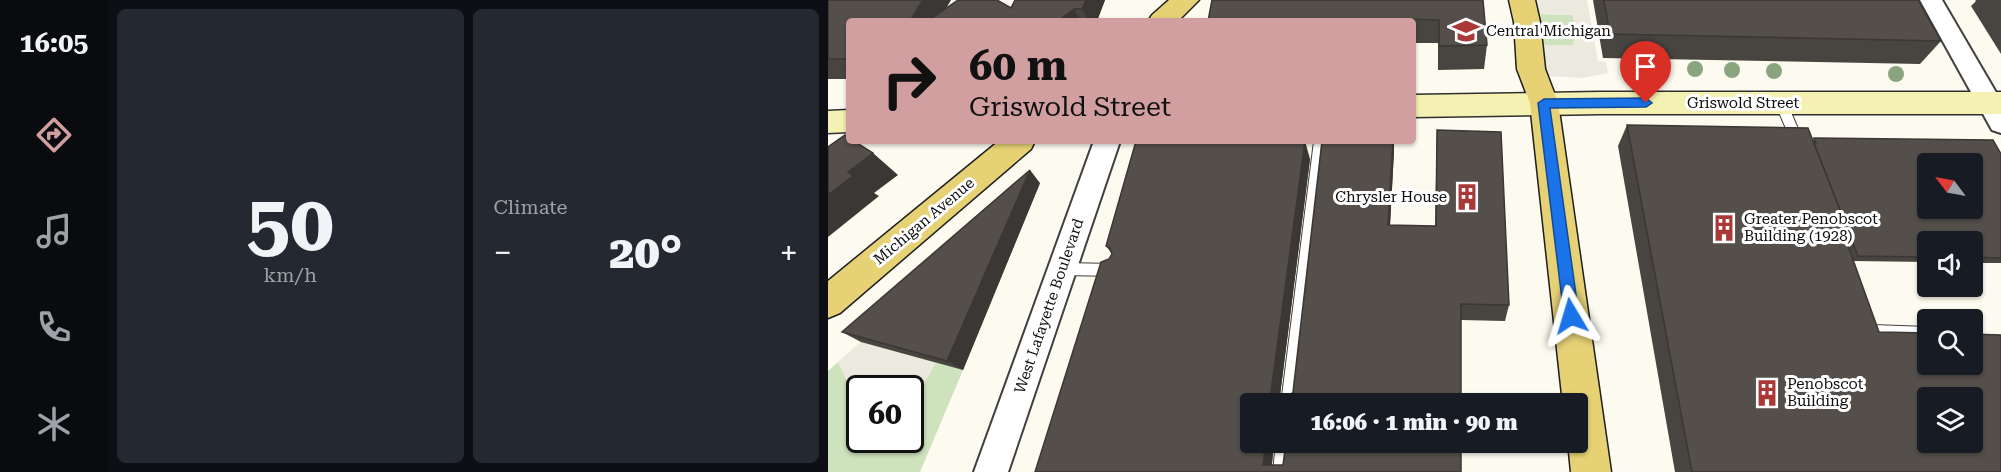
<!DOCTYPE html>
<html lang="en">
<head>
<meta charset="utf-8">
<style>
  :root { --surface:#171b24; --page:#242831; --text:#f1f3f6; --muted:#9ea1a6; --accent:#d19fa0 }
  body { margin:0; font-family:"Roboto Serif",serif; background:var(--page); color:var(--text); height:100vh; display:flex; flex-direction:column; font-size:22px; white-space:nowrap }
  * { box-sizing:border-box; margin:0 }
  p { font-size:20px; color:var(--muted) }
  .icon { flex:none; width:33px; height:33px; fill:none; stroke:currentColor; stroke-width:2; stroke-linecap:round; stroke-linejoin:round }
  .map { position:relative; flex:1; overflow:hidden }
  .sheet { display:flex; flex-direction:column; gap:9px; padding:9px; background:#0d0f14; width:720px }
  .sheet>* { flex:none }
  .hud { position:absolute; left:18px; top:18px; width:570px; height:126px; border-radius:6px; box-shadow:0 2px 4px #0004; background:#d19fa0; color:#111; overflow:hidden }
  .needle { width:39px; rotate:302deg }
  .fabs { position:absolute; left:1089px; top:153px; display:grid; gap:12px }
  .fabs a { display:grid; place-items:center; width:66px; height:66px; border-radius:6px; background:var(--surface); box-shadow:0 2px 4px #0004; font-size:30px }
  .speed { position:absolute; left:18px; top:375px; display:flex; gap:12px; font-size:30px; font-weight:700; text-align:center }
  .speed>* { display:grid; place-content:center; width:78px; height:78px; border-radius:50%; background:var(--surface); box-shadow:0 2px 4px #0004; line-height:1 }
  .speed .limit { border:3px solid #111; border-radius:9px; background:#fff; color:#111 }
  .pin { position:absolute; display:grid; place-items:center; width:51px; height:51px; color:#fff; margin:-62px -26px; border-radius:50% 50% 50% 0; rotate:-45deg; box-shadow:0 0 6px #0007 }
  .pin .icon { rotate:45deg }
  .me { position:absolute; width:66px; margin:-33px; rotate:353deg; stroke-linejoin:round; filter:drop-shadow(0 0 4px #0008) }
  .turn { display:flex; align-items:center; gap:21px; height:126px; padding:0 24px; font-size:27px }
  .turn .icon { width:78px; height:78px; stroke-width:2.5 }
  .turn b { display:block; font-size:42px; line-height:51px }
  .big { font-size:45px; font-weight:800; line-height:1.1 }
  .sheet .card { flex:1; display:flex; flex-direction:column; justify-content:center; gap:9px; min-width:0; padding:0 21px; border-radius:9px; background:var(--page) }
  .sheet .dial { align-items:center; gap:0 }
  .dial b { font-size:78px; line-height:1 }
  .heat { display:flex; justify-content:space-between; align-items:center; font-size:33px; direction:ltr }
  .sheet .tiles { flex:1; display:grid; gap:9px; grid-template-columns:repeat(2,1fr) }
  .trip { position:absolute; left:412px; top:393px; width:348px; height:60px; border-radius:6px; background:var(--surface); box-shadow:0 2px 4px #0004; font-weight:800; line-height:60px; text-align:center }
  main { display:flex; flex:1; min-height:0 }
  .menu { display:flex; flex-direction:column; width:108px; justify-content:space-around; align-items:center; background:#090b0e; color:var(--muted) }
  .menu .icon { width:42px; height:42px }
  .menu .active { color:var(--accent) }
  .menu b { font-size:27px; color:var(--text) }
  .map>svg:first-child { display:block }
</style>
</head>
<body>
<main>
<nav class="menu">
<b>16:05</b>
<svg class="icon active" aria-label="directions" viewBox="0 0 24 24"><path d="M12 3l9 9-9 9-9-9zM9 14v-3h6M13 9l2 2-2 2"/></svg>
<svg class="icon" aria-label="music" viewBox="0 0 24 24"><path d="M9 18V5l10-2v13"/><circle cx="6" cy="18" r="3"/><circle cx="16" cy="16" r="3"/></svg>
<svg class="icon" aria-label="phone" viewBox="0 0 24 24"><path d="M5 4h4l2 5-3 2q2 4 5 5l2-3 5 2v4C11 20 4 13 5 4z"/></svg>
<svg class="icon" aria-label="climate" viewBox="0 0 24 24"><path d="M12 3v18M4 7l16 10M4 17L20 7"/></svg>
</nav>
<section class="sheet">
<div class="tiles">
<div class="card dial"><b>50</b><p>km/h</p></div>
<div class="card"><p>Climate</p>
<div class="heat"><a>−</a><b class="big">20°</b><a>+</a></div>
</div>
</div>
</section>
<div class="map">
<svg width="1173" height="472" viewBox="0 0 1173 472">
  <rect width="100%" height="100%" fill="#fdfbef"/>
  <!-- green -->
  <g fill="#cee3bd" fill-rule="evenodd">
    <path d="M712 14 745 15 748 32H744L746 45H716Z"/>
    <path d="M33 342 135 370 92 472H0V371ZM32 388H82V440H32Z"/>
  </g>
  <!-- plaza -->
  <g fill="#ece9df" fill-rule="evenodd">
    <path d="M702 0H759L770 61 778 62 780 73 755 78 717 76ZM712 14 745 15 748 31 744 32 746 45H716Z"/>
    <path d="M33 342 108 363 94 387 84 386 71 388H32L31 409 10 362Z"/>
  </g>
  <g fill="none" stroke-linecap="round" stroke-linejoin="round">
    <defs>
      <g id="lane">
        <path d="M953 99 959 103 977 145 975 148 971 150 965 145 947 103Z"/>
        <path d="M486 141H498L469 404H453Z"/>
        <path d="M234 263 289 264 294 266 296 270 294 274 289 276 234 275 229 273 227 269 229 265Z"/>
        <path d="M1038 319 1043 321 1045 325 1100 327V341L1040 339 1035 337 1031 326 1033 321Z"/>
        <path d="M448 442H464L461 472H445Z"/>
      </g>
      <g id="street">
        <path d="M1092 0H1114L1173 101V133L1164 130Z"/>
        <path d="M266 141H292L180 472H146Z"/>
      </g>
      <g id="secondary">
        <path d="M773 92H1173V114H773L585 117V95Z"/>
        <path d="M21 110V132L0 133V111Z"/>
      </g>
      <g id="primary">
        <path d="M341 0H371L350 21H320L324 15Z"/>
        <path d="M681 0H707L712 22 717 69 730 103 783 472H743L740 442H750V404H735L702 103 689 69 686 22Z"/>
        <path d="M171 141H207L203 149 12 313 0 318V281Z"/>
      </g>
    </defs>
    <!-- lane casing -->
    <use href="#lane" stroke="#404040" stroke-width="2"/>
    <!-- street casing -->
    <use href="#street" stroke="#404040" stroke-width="4"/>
    <!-- secondary casing -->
    <use href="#secondary" stroke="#2f2f2f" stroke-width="3"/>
    <!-- primary casing -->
    <use href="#primary" stroke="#1e1e1e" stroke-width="3"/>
    <!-- lane -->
    <use href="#lane" fill="#fff" fill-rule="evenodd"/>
    <!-- street -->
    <use href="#street" fill="#fff" fill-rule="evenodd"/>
    <!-- secondary -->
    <use href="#secondary" fill="#f4f1b2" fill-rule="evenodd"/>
    <!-- primary -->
    <use href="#primary" fill="#e6d175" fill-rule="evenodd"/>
  </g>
  <!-- trees -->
  <g fill="#8ba480">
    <circle cx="826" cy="68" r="8"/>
    <circle cx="867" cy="69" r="8"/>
    <circle cx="904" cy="70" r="8"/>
    <circle cx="946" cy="71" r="8"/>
    <circle cx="1068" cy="74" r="8"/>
  </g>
  <!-- wall -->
  <g fill="#484440">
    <path d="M0 0 118 8H183L187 0H277L269 21H21V79H0Z"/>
    <path d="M655 0 659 45 656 69 610 70V43H585V21H380Z"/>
    <path d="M765 0H1090L1113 41 1092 64 775 58Z"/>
    <path d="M1147 0H1173V54L1143 6 1148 1Z"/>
    <path d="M799 125 985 140 986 138 1173 154V263H1144V242H1100V262L1025 261 1051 332 1173 472H847L790 146Z"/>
    <path d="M609 130 681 305 677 321 633 320V404H423V442H446L444 465 633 472H207L281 259 284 254 278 246 482 159 452 395H463L465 392 494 141H566V151L562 226H607Z"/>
    <path d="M212 183 135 370 33 342 14 332Z"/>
  </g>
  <!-- shaded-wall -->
  <g fill="#3b3734">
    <path d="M95 0H123L111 21H82Z"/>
    <path d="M258 0H277L269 21H261L254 9Z"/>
    <path d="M246 9 253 21H230Z"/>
    <path d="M477 141 482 159 451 404 443 392Z"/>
    <path d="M565 141H566V151L561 243 560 225Z"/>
    <path d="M45 153 70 175 46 193 51 196 0 237V195L20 172Z"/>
    <path d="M202 170 212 183 135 370 119 361Z"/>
    <path d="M438 442H446L443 472 435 465Z"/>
  </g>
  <!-- building -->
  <g fill="#544f4b" stroke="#3b3734" stroke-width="1.5" fill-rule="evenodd">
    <path d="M0 0H95L82 21H21V59H0Z"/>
    <path d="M130 0H169L183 8 187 0H258L254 9H246L230 21H100Z"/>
    <path d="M384 0H655L659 45 611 46V20L572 19V21H380Z"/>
    <path d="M776 0H1090L1113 41 782 34Z"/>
    <path d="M799 125 980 128 1025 243H1019L1051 332 1100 333V364H1144V334L1173 335V472H864ZM1100 398H1144V442H1100Z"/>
    <path d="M609 130 673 132 681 305 633 304V404H423V442H438L435 465H455L458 442H633V472H207L273 262 281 259 284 254 282 248 278 246 308 141H477L443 392 446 395H463L465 392 494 141H565L560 225 608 226Z"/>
    <path d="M17 135 21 138V141H26L45 153 20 172 25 176 0 195V147Z"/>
    <path d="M986 138 1165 140 1173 154V258L1144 257V242H1100V257L1030 256 986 143H988ZM1100 164H1144V208H1100Z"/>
    <path d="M202 170 119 361 14 332Z"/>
  </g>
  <!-- route -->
  <path fill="#1a73e8" stroke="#114b97" stroke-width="1.5" d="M818 98 824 103 818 107 722 108 751 316 748 321 743 323 738 321 736 316 710 103 716 99Z"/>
  <!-- icons -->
  <defs>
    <symbol id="university-bare" viewBox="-9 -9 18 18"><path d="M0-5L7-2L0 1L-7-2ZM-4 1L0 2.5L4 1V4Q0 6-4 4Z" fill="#aa3837" stroke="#fff" stroke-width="2.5" paint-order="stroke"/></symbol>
    <symbol id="building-bare" viewBox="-9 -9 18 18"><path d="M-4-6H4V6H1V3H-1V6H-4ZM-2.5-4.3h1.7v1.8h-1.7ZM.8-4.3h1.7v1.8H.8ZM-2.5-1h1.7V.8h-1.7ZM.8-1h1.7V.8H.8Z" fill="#aa3837" stroke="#fff" stroke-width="2.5" paint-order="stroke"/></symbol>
  </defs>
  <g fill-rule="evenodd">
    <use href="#university-bare" x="619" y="12" width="38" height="38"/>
    <use href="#building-bare" x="620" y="178" width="38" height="38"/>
    <use href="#building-bare" x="877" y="209" width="38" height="38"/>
    <use href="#building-bare" x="920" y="374" width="38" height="38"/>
  </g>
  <g text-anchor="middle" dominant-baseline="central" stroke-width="6" stroke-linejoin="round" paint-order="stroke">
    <!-- poi labels -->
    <g font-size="15" fill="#0d0d0d" stroke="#fff" text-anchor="start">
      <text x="658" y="31">Central Michigan</text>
      <text x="619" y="197" text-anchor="end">Chrysler House</text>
      <text x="916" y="219">Greater Penobscot<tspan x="916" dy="17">Building (1928)</tspan></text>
      <text x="959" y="384">Penobscot<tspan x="959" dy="17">Building</tspan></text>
    </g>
    <!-- street labels -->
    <g font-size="15" fill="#0d0d0d" stroke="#fff">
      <text x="915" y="103">Griswold Street</text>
      <text transform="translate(96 221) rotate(-40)">Michigan Avenue</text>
      <text transform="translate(221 306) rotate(-71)">West Lafayette Boulevard</text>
    </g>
  </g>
</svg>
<div class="fabs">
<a><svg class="needle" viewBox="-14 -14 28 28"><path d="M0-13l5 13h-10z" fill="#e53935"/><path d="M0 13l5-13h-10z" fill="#9ea1a6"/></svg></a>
<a><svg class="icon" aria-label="sound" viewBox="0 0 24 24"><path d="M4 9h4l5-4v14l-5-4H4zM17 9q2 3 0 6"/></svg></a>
<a><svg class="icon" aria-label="search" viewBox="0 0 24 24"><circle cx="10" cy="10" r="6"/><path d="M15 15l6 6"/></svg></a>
<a><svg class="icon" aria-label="layers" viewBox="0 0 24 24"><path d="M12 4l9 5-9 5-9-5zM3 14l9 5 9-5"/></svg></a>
</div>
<div class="speed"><div class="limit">60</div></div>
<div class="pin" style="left:818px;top:103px;background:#d93025"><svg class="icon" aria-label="arrive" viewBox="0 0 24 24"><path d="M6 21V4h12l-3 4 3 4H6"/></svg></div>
<svg class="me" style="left:743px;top:316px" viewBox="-20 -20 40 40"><path d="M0-17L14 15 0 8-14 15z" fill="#1a73e8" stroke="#fff" stroke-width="4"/></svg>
<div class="trip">16:06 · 1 min · 90 m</div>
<div class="hud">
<div class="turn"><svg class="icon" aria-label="right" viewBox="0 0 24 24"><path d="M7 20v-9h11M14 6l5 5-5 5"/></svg><div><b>60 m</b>Griswold Street</div></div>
</div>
</div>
</main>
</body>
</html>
